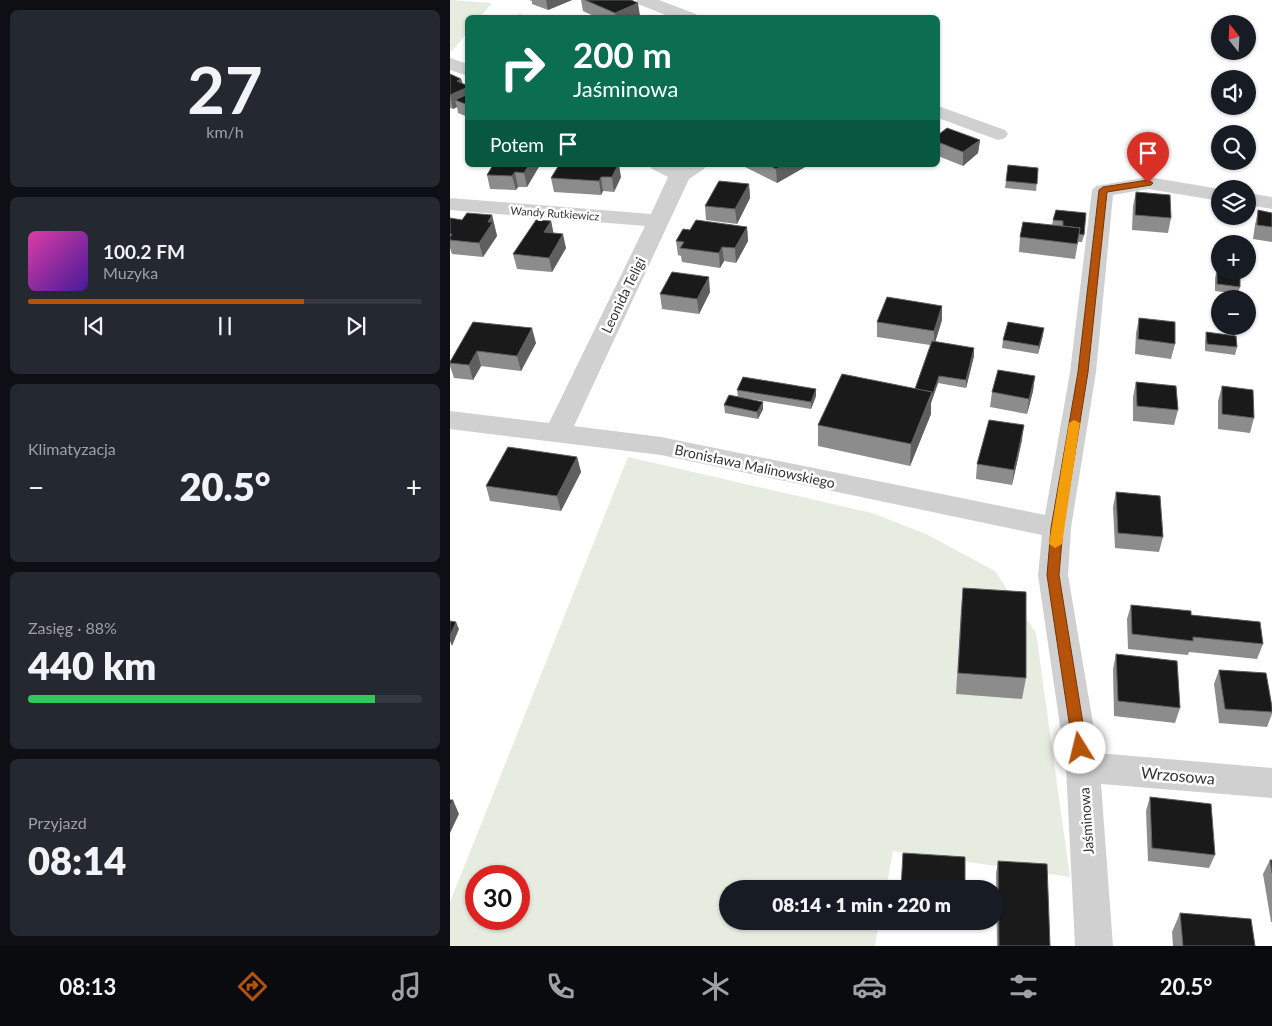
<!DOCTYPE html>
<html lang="pl">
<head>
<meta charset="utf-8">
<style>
  :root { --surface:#171b24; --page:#242831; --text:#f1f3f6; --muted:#9ea1a6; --line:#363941; --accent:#b45309 }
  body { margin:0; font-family:Lato,sans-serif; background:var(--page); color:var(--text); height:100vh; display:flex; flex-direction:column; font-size:19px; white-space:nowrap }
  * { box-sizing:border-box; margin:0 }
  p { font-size:16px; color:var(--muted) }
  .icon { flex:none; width:28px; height:28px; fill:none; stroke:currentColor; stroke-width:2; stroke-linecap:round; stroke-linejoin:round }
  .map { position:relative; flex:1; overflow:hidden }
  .sheet { display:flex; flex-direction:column; gap:10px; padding:10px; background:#0d0f14; width:450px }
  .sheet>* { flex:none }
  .guide { position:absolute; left:15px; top:15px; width:475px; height:152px; border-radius:8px; box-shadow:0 1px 4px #0004; background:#0b6e4f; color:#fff; overflow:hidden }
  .needle { width:32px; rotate:342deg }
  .buttons { position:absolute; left:761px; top:15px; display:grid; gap:10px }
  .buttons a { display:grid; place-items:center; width:45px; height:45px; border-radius:50%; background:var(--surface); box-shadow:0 1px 4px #0004; font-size:25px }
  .speed { position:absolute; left:15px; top:865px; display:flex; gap:10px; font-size:25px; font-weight:700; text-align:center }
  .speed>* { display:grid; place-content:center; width:65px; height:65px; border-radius:50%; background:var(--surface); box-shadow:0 1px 4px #0004; line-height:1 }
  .speed .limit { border:8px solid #d22; background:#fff; color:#111 }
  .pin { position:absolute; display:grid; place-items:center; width:42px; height:42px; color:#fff; margin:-51px -21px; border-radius:50% 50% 50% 0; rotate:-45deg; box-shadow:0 0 5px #0007 }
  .pin .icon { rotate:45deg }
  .me { position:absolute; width:55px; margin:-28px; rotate:351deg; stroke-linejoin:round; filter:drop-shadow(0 0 4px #0008) }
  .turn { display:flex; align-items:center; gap:18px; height:105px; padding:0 25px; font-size:22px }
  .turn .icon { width:65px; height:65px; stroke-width:2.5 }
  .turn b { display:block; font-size:35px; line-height:42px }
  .then { display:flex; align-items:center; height:48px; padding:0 25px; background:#0003; gap:10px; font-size:19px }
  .big { font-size:38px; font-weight:800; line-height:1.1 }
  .sheet .tile { flex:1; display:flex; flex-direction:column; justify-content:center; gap:8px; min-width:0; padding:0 18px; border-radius:8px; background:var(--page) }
  .sheet .dial { align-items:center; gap:0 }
  .dial b { font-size:65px; line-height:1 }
  .song { display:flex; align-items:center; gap:15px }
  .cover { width:60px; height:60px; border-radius:8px; background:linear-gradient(135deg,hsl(320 70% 55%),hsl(260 70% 35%)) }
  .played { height:5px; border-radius:2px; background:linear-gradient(90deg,var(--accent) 70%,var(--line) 70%) }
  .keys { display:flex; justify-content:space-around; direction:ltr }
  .heat { display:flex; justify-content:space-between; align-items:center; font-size:28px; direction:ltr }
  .charge { height:8px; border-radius:4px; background:linear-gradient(90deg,#34c759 88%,var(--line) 0) }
  .trip { position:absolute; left:269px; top:880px; width:285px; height:50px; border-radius:25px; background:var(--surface); box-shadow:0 1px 4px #0004; font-weight:800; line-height:50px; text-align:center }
  .tab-bar { display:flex; height:80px; justify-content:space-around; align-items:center; background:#090b0e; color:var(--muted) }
  .tab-bar .icon { width:35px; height:35px }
  .tab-bar .current { color:var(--accent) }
  .tab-bar b { font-size:22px; color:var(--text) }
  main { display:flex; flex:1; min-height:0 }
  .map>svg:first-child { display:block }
</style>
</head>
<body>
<main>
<section class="sheet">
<div class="tile dial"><b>27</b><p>km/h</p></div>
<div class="tile">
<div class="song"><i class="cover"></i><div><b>100.2 FM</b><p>Muzyka</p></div></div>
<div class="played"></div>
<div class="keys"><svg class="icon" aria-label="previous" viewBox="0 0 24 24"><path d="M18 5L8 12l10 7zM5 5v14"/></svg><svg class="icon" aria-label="pause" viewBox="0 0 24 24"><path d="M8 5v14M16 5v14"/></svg><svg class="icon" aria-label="next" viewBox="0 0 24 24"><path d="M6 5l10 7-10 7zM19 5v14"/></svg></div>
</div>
<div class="tile"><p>Klimatyzacja</p>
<div class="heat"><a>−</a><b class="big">20.5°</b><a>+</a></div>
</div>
<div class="tile"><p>Zasięg · 88%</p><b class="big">440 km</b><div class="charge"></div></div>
<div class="tile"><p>Przyjazd</p><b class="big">08:14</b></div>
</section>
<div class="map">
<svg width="822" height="946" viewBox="0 0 822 946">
  <rect width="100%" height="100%" fill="#fff"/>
  <!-- green -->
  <g fill="#e6ecdf" fill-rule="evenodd">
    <path d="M0 0 42 3 30 17 18 18 17 33 2 51H0Z"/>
    <path d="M178 457 422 513 476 534 545 571 586 633 620 877 443 851 436 889H278V921H429L425 946H0V902ZM26 876H69V919H26Z"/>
  </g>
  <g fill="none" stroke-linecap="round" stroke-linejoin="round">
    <!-- street -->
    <g fill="#d0d0d0" fill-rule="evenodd">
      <path d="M186 0H209L246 14 248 18H223L188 4Z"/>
      <path d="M0 58 18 64V76L0 70Z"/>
      <path d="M488 106 555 130 558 134 555 138 548 140 488 118Z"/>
      <path d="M199 165H225L229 167 232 165H257L254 169 239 179 124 426 211 437 595 515 620 372 642 190 646 186 698 177 770 189V201L698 189 663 195 646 372 621 528 618 575 648 753 822 768V798L651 784 663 946H625L616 767 588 575 592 535 211 455 0 429V411L99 423 195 226 0 210V198L201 214 218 177 202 169Z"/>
      <path d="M798 193 822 197V209L798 205Z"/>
    </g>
  </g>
  <!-- wall -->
  <g fill="#8c8c8c">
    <path d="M79 0H122L98 10 82 4V1Z"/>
    <path d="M131 0H181L190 16 186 18H148L133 11Z"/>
    <path d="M0 74 11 79 13 84 18 86V117L8 113 7 107 3 109 0 108Z"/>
    <path d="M488 135 530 140 528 153 513 166 488 156Z"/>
    <path d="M43 165H90L77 187H68L66 190 40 189 37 175Z"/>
    <path d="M109 165 171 177 164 192 153 191 151 195 104 192 101 178Z"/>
    <path d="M291 165H354L355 167 327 183Z"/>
    <path d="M588 168 586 191 555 188 556 181Z"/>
    <path d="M299 184 300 198 287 224 256 220 255 206Z"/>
    <path d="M686 192 721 218 718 233 682 230 683 206Z"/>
    <path d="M606 210 634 235 632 242H628L625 259 569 252 570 237 602 225 603 220Z"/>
    <path d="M808 210 822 213V242L803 239 805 225Z"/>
    <path d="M42 215 47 236 33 257 2 254 0 248V218L12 220Z"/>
    <path d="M101 221 103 233 116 248 102 272 67 269 63 254Z"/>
    <path d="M297 227 298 241 286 263 274 261 270 268 232 262 231 256 228 255 226 241 240 230Z"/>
    <path d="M767 270 790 287 788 294 765 291V278Z"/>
    <path d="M260 292 249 314 212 309 210 294Z"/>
    <path d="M689 318 725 344 721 359 685 354 686 333Z"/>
    <path d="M492 320 485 342 524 356 516 388 488 383 481 403V414L460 466 368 446V425L465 389 480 345 427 337V322Z"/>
    <path d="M23 322 86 343 71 371 31 366 23 380 4 378 0 366V362Z"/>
    <path d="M756 332 787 347 785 355 755 351V340Z"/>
    <path d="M593 335 588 354 552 348 553 340Z"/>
    <path d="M585 376 583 391 577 414 540 407 542 392Z"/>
    <path d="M686 382 728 410 724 425 683 421V397Z"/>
    <path d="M772 386 804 418 800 433 768 429V401Z"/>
    <path d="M366 389V396L361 409 301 399 313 409 308 419 275 413 274 405 288 397 287 390Z"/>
    <path d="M572 440 562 485 526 479 527 464Z"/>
    <path d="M127 457 131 472 111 511 40 501 36 486Z"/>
    <path d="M666 492 713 537 709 552 665 548 663 507Z"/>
    <path d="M513 588 576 678 572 699 506 694 511 609Z"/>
    <path d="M681 605 741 615 813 644 807 659 739 652 738 655 678 649 677 619Z"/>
    <path d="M666 654 730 708 725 723 664 716 663 669Z"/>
    <path d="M769 670 822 707V714L817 727 769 723 764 684Z"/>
    <path d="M700 797 765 855 759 868 698 861 696 811Z"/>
    <path d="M820 860H822V922H821L813 874Z"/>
    <path d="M548 861 600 946H547L546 874Z"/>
    <path d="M730 913 805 946H723L722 932Z"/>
  </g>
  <!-- shaded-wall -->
  <g fill="#5f5f5f">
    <path d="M96 0H122L98 10Z"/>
    <path d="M188 3 190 16 186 18H166L165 13Z"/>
    <path d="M11 79 14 89 18 87V102L5 100 7 107 3 109 0 95 7 81Z"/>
    <path d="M530 140 528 153 513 166V152Z"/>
    <path d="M79 165H90L77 187 74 173Z"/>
    <path d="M168 165H169L171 177 164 192 162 177Z"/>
    <path d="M333 165H354L355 167 327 183 326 169Z"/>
    <path d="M65 172 68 187 66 190 62 176Z"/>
    <path d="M151 177 153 191 151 195 149 181Z"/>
    <path d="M299 184 300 198 287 224 285 209Z"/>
    <path d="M42 215 47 236 33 257 29 243 38 222Z"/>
    <path d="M101 221 104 235 94 232Z"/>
    <path d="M297 227 298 241 286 263 285 248Z"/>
    <path d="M113 234 116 248 102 272 99 258Z"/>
    <path d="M272 247 274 261 270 268 269 253Z"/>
    <path d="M259 277 260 292 249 314 247 299Z"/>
    <path d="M492 306V320L484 346V331Z"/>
    <path d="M82 328 86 343 71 371 67 356Z"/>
    <path d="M594 328 593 335 588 354 589 346Z"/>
    <path d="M524 348V356L516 388V380Z"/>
    <path d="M27 351 31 366 23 380 19 365Z"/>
    <path d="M489 376 488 383 481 403V414L460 466 461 444Z"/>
    <path d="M585 376 583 391 577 414 579 399Z"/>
    <path d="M366 389V396L361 409V402Z"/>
    <path d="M313 402V409L308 419 307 412Z"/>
    <path d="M574 425 572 440 562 485 564 470Z"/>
    <path d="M127 457 131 472 111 511 107 496Z"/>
    <path d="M6 622 9 629 2 646 0 641V636Z"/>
    <path d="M3 800 9 814 0 833V806Z"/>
  </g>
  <!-- building -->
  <g fill="#1a1a1a" stroke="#5f5f5f">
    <path d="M135 0H181L188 3 165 13Z"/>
    <path d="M70 15 76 18H64Z"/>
    <path d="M0 74 11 79 7 81 18 86V87L0 95Z"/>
    <path d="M18 94V105L5 100Z"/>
    <path d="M497 128 530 140 513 152 488 142V135Z"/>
    <path d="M43 165H79L74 173 65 172 62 176 37 175Z"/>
    <path d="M109 165H168L162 177H151L149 181 101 178Z"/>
    <path d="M319 165H333L326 169Z"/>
    <path d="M558 165 588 168 587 184 556 181Z"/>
    <path d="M269 181 299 184 285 209 255 206Z"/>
    <path d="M686 192 720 195 721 218 685 215Z"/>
    <path d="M606 210 636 213 634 235 629 234 630 228 613 226V221L603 220Z"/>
    <path d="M808 210 822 213V227L807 225Z"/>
    <path d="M17 213 42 215 38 222H43L29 243 0 240V237L2 234H0V218L12 220Z"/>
    <path d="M86 220 101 221 94 232 113 234 99 258 63 254Z"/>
    <path d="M246 220 297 227 285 248 272 247 269 253 230 248 234 242 226 241 233 229 240 230Z"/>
    <path d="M573 222 630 228 627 244 570 237Z"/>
    <path d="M767 270 790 273V287L767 284Z"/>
    <path d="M222 272 259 277 247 299 210 294Z"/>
    <path d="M437 297 492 306 484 331 427 322Z"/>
    <path d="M689 318 725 322V344L688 339Z"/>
    <path d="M23 322 82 328 67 356 27 351 19 365 0 363V362Z"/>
    <path d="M558 322 594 328 589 346 553 340Z"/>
    <path d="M756 332 786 336 787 347 757 344Z"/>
    <path d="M482 341 524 348 516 380 489 376 482 396V392L465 389Z"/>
    <path d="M548 370 585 376 579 399 542 392Z"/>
    <path d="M392 374 482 392 461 444 368 425Z"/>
    <path d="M293 377 366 389 361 402 287 390Z"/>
    <path d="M686 382 726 386 728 410 687 406Z"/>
    <path d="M772 386 803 390 804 418 772 414Z"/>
    <path d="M279 395 313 402 307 412 274 405Z"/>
    <path d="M539 420 574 425 564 470 527 464Z"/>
    <path d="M58 447 127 457 107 496 36 486Z"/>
    <path d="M666 492 710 496 713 537 668 533Z"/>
    <path d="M513 588 576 592V678L508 673Z"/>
    <path d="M681 605 741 611V615L810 622 813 644 743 637V641L682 634Z"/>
    <path d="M0 621 6 622 0 636Z"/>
    <path d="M666 654 727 661 730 708 668 701Z"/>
    <path d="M769 670 816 673 822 707V712L775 709Z"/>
    <path d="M700 797 761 804 765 855 702 848Z"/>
    <path d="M0 800H3L0 806Z"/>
    <path d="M453 853 515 857V889H451Z"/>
    <path d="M820 860H822V873Z"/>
    <path d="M548 861 597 864 600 946H549Z"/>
    <path d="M730 913 801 919 805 946H733Z"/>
  </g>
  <!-- route -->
  <path fill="#b45309" stroke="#753606" d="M698 180 703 183 701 185 657 192 638 372 613 528 609 575 637 748 635 752 630 754 625 752 623 748 597 575 601 528 628 372 649 190 653 187Z"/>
  <!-- slow -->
  <path fill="#f59e0b" d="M624 420 630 423 612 544 605 548 599 544 619 423Z"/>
  <g text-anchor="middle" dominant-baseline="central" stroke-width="5" stroke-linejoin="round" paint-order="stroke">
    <!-- far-street labels -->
    <g font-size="11" fill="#333" stroke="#fff">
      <text transform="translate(105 213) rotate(4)">Wandy Rutkiewicz</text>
    </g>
    <!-- street labels -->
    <g font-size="14" fill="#333" stroke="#fff">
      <text transform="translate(173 295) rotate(-64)">Leonida Teligi</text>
      <text transform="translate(305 466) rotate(12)">Bronisława Malinowskiego</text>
      <text transform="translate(636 821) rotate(-94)">Jaśminowa</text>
    </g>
    <!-- near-street labels -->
    <g font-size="16" fill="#333" stroke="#fff">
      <text transform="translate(728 775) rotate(5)">Wrzosowa</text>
    </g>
  </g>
</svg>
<div class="buttons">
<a><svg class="needle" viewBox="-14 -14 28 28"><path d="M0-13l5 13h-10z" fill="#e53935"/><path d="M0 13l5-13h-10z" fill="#9ea1a6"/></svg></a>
<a><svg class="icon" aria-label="sound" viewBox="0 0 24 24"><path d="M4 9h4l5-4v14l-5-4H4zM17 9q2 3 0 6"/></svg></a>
<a><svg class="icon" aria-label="search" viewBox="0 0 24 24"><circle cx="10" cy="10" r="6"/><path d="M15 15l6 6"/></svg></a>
<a><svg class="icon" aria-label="layers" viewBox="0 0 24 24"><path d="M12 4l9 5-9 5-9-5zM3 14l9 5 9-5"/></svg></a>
<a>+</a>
<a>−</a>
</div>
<div class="speed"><div class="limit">30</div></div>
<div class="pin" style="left:698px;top:183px;background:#d93025"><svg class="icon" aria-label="arrive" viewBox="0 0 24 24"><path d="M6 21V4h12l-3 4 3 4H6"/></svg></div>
<svg class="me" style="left:630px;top:748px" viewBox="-20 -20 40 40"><circle r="19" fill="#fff"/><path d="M0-13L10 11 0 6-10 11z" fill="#b45309"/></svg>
<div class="trip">08:14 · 1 min · 220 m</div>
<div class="guide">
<div class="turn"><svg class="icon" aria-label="right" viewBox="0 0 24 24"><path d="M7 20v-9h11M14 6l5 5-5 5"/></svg><div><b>200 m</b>Jaśminowa</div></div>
<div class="then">Potem<svg class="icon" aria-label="arrive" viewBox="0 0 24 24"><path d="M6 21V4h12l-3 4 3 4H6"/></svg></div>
</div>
</div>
</main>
<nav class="tab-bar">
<b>08:13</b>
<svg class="icon current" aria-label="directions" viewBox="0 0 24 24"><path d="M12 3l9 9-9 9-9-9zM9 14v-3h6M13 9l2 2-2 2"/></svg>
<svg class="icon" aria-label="music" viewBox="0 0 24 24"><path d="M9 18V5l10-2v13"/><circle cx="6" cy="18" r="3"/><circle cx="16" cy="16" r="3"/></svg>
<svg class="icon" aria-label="phone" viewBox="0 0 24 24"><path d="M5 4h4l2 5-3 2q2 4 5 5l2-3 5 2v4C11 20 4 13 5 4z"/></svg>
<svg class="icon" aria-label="climate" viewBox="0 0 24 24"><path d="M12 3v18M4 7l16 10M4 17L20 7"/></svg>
<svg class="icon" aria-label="car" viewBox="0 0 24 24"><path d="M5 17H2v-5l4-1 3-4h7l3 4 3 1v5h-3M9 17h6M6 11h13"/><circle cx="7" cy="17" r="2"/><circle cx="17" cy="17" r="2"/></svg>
<svg class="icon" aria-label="filters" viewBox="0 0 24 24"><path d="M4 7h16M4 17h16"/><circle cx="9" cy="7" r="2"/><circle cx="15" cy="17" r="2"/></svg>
<b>20.5°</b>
</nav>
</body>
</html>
